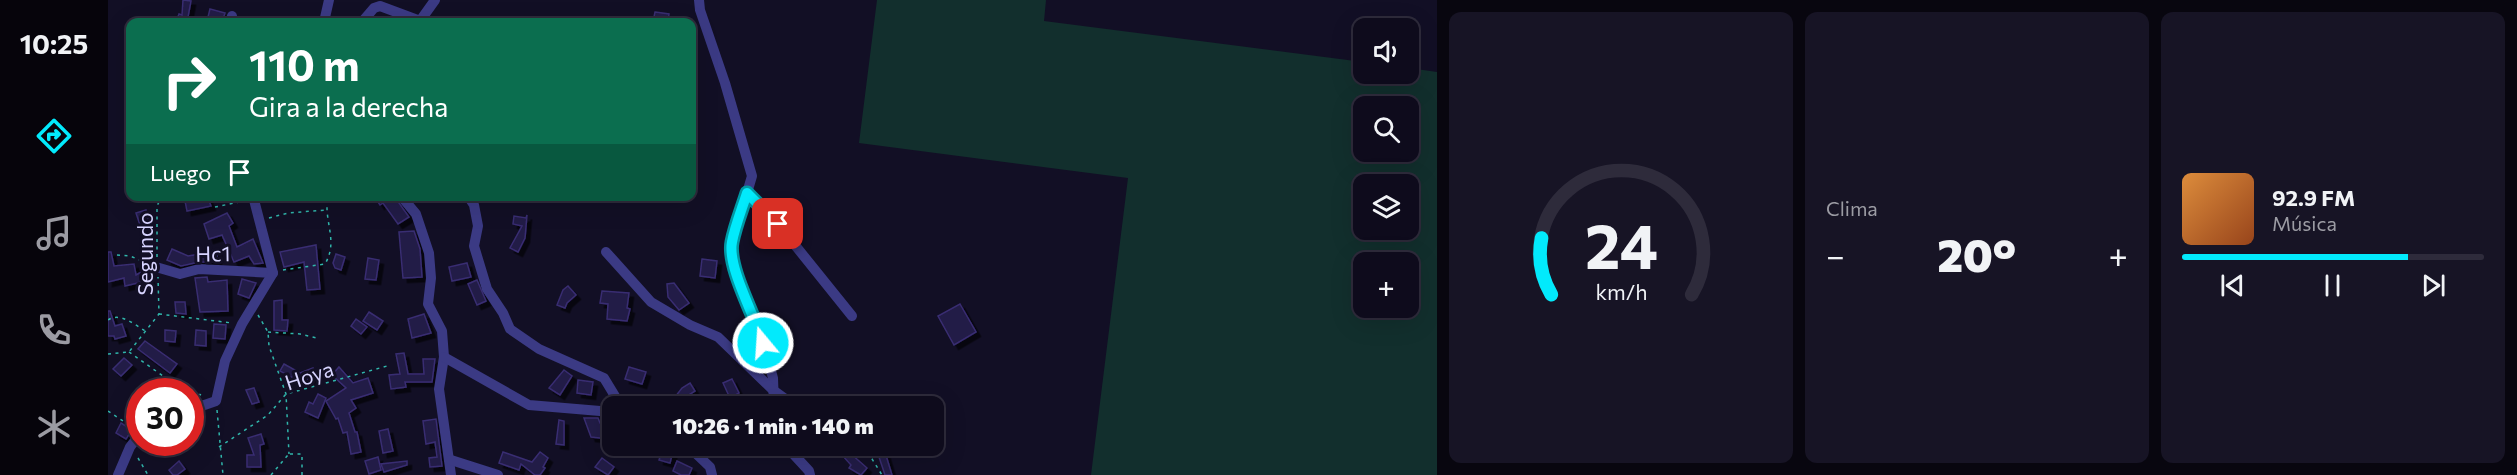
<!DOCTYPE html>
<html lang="es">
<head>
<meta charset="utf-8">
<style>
  :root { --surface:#0e0b1c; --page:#171425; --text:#f1f3f6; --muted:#9b9ba3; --line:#2e2b3b; --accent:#02eafc }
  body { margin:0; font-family:Commissioner,sans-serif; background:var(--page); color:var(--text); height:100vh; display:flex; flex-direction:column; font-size:22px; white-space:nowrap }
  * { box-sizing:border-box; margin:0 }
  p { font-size:20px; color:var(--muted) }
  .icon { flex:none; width:33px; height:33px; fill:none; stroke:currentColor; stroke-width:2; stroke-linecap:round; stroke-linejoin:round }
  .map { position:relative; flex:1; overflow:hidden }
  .details { display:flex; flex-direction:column; gap:12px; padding:12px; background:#08060f; width:1080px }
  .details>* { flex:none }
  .guide { position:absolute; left:18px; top:18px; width:570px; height:183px; border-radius:12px; box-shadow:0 6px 24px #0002,0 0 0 2px var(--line); background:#0b6e4f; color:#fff; overflow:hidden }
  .buttons { position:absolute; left:1245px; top:18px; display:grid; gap:12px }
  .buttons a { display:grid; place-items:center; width:66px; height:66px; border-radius:12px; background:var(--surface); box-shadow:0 6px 24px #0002,0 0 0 2px var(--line); font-size:30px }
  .speed { position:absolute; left:18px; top:378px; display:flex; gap:12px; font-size:30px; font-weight:700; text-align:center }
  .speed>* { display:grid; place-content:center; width:78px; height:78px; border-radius:50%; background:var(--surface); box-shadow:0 6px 24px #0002,0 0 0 2px var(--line); line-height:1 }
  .speed .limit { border:9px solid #d22; background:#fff; color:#111 }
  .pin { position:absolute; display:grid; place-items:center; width:51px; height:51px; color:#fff; margin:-26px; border-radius:12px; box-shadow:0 3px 9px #0006 }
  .me { position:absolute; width:66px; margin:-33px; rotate:342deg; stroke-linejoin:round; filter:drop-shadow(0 0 4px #0008) }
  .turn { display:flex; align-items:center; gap:21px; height:126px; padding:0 24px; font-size:27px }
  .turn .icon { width:78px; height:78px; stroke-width:2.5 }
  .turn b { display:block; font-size:42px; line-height:51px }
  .then { display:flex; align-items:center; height:57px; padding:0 24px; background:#0003; gap:12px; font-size:22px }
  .big { font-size:45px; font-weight:800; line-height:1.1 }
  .details .card { flex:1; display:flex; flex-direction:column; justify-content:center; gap:9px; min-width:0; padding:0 21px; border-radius:12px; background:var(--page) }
  .details .dial { align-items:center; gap:0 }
  .dial svg { height:156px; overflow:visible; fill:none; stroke:var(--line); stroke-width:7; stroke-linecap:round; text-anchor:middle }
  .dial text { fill:var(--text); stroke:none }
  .song { display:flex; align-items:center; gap:18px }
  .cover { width:72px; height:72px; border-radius:9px; background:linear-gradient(135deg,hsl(30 70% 55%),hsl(20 70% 35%)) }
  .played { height:6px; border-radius:3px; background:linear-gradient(90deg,var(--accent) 75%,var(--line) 75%) }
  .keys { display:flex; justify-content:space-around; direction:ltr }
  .heat { display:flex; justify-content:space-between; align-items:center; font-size:33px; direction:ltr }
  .details .tiles { flex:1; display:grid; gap:12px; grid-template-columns:repeat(3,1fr) }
  .trip { position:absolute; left:494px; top:396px; width:342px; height:60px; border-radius:12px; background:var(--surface); box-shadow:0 6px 24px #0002,0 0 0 2px var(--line); font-weight:800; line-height:60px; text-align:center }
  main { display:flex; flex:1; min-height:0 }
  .menu { display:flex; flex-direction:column; width:108px; justify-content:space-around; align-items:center; background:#06040b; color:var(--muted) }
  .menu .icon { width:42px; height:42px }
  .menu .active { color:var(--accent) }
  .menu b { font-size:27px; color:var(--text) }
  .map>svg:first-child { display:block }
</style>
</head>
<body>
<main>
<nav class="menu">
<b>10:25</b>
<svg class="icon active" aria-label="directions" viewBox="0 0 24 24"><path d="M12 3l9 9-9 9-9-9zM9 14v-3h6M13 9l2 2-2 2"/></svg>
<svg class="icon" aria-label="music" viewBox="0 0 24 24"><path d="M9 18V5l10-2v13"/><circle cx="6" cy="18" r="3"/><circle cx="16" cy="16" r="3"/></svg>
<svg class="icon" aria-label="phone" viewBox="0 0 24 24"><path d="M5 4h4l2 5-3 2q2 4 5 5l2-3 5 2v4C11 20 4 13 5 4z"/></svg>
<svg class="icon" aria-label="climate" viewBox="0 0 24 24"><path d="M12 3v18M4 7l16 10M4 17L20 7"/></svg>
</nav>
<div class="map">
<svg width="1329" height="475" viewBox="0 0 1329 475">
  <defs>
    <filter id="shadow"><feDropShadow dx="4.5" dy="4.5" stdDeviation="0" flood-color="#0009"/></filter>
  </defs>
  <rect width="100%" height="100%" fill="#120f25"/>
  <!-- green -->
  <path fill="#122f2d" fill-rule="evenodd" d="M769 0H938L936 21 1255 62 1256 74H1300L1301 68 1329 72V475H983L1020 178 751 143ZM1256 106H1300V152H1256ZM1256 184H1300V230H1256ZM1256 262H1300V308H1256Z"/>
  <!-- building -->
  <g fill="#231b46" stroke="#392d72" stroke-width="1.5" filter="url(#shadow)">
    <path d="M75 0 83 1 80 17 92 22H68L71 14 74 15Z"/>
    <path d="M102 9 117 13 114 22 99 21Z"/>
    <path d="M547 12 561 14 560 22H545Z"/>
    <path d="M76 196H99L103 206 79 211Z"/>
    <path d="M266 196H286L301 217 290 224 275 203 272 205Z"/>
    <path d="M38 210 41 221 32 225 28 213Z"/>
    <path d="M119 213 125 223 121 226 129 247 145 239 155 263 146 264 141 256 126 262 114 235 101 239 96 224Z"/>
    <path d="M419 215 417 238 410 252 402 248 414 226 405 224 406 216 418 218Z"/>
    <path d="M306 231 312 249 314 277 295 278 291 232Z"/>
    <path d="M208 245 212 289 199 290 196 262 176 267 172 252Z"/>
    <path d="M64 249 80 256 98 253V250L109 251V262H91L73 266 59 260Z"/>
    <path d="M0 252H3L6 266 26 264 28 275 37 270 42 280 17 286 16 278 0 282Z"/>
    <path d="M228 254 237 257 233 270 227 268 225 263Z"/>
    <path d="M260 258 271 260 268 280 257 279Z"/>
    <path d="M594 259 609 261 607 278 592 276Z"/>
    <path d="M359 263 363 277 344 281 341 267Z"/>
    <path d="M99 277 100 282 119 280 120 311 92 312 87 278Z"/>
    <path d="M134 279 148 283 141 298 130 294Z"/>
    <path d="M369 280 378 301 369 305 360 284Z"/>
    <path d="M566 283 581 303 571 310 560 297 559 284Z"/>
    <path d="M460 286 468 295 459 303 457 308 449 305 455 290Z"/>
    <path d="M494 291 521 293 519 308 522 309 519 321 499 319 500 304 492 303Z"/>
    <path d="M174 300V320H180L179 331 166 330V301Z"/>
    <path d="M67 302H77L78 314 68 313Z"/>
    <path d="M852 304 868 332 846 345 830 316Z"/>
    <path d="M0 311H2L7 326 14 324 18 336 7 339 6 336H0Z"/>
    <path d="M261 312 275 321 269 330 255 321Z"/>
    <path d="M316 314 323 333 304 338 300 319Z"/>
    <path d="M248 319 259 327 253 334 243 326Z"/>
    <path d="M106 324 118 325 117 339 105 338Z"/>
    <path d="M57 330 68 331 67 342 57 341Z"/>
    <path d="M88 330 98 331V346L87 345Z"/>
    <path d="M37 341 69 364 62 373 30 349Z"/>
    <path d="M296 353 300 374H316L315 359H327L324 382H297L298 387 283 389 281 375 292 374 288 354Z"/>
    <path d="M16 358 24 365 13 376 5 369Z"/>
    <path d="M176 364 192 373 205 368 209 377 192 382 172 371Z"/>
    <path d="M231 367 245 383 260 378 265 393 243 400 248 408 241 413 247 432H249L253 452 243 454 239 432 235 433 230 418 228 419 218 401 238 388 224 375Z"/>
    <path d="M521 367 538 372 534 384 517 379Z"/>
    <path d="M456 370 464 376 452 395 441 388Z"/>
    <path d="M624 379 631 393 622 398 615 383Z"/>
    <path d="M470 380 485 382 483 395 469 393Z"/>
    <path d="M582 383 587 391 573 400 581 406H560L574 388Z"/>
    <path d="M146 388 151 402 144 404 138 390Z"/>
    <path d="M210 394 218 398 210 418 197 412 201 402 205 404Z"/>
    <path d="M476 418H490L492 423 504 425V436L501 439 483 437Z"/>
    <path d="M328 419 334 466 322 467 321 458 329 457 327 442 318 444 315 421Z"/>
    <path d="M451 420 456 421V445L448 444Z"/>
    <path d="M13 423 24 430 18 439 8 433Z"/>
    <path d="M280 429 285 451 275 453 271 431Z"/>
    <path d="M153 434 156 444 152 445 153 467H139V455H146L140 438Z"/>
    <path d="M726 446 736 448 739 446 744 451 742 453 759 468 753 475 741 468 743 465Z"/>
    <path d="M555 448 565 451 562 463 551 460Z"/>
    <path d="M395 452 424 462 432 452 440 458 435 467 437 468 432 475H427L413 464 411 470 391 463Z"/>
    <path d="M777 452 784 475H777L770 454Z"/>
    <path d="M270 457 273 470 261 474 257 461Z"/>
    <path d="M494 458 506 467 500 475 487 467Z"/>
    <path d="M71 461 77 469 69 475H65L61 470Z"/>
    <path d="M299 461V465L276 472 273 464Z"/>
    <path d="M569 461 584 468 581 475H573L565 471Z"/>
  </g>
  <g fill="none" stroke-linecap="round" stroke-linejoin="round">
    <!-- path -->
    <g stroke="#30b6ab" stroke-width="1.5" stroke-dasharray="3 4.5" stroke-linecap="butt">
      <path d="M107 207 136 201"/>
      <path d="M161 218 180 213 218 210"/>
      <path d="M9 255 22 256 39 263"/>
      <path d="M49 257V206L54 196"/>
      <path d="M175 270 217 264C231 240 215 222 220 196"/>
      <path d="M51 314 124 323"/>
      <path d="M150 315 160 332 161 346 178 394 181 454"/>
      <path d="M0 320C12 312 26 324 37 331"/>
      <path d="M160 332 192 334 209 338"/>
      <path d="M21 352 65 383 93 395"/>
      <path d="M0 354 21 352 51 314 50 277"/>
      <path d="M109 410 115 475"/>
      <path d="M0 411 24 427"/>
      <path d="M756 446 774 475"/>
      <path d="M111 447 160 415 178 394 279 366"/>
      <path d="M182 454H194V475"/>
      <path d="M30 458 40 475"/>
      <path d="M163 475 180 455"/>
    </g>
    <!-- minor -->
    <g stroke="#3b3a84" stroke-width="10">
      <path d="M591 0 592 10 617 83 644 176 639 193 670 224 744 316"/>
      <path d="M312 21 327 0"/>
      <path d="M122 22 124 16"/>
      <path d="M216 22 221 0"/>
      <path d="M254 22 266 8 272 6 315 22"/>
      <path d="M639 193 623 244 629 278 649 321 665 378 666 406"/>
      <path d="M293 196 308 214 321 253 323 278 320 304 334 331 336 357 331 389 343 475"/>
      <path d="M360 196 366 205 370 226 366 246 379 289 395 313 402 329 431 349 496 378 513 406"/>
      <path d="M498 252 543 302 582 325 610 337 665 390 683 403"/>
      <path d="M48 267 72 274 91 269 165 273"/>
      <path d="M336 357 421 405 504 412"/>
      <path d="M82 410 108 401 117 361 134 324 165 273 145 196"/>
      <path d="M580 446 602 467 604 475"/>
      <path d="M678 446 701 471 702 475"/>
      <path d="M343 460 390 475"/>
      <path d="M10 475 22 447 32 434"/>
    </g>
  </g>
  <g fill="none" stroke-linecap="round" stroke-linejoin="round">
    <defs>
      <path id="route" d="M655 343C647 316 619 267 624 242 627 226 634 209 639 193L670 224"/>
    </defs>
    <!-- route casing -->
    <use href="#route" stroke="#0198a4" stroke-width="15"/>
    <!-- route -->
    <use href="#route" stroke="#02eafc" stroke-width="10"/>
  </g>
  <g text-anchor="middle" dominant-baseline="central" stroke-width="6" stroke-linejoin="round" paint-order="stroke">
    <!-- street labels -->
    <g font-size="21" fill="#d7d4ff" stroke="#120f25">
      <text transform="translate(105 253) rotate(-1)">Hc1</text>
      <text transform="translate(36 254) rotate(-90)">Segundo</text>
      <text transform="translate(201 375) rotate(-18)">Hoya</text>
    </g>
  </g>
</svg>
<div class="buttons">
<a><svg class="icon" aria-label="sound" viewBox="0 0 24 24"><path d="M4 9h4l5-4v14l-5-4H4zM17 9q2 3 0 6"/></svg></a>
<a><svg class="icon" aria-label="search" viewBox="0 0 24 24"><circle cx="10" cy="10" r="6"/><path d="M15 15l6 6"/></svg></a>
<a><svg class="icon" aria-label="layers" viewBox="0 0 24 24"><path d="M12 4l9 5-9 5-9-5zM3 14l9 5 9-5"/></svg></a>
<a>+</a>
</div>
<div class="speed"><div class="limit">30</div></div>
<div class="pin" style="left:670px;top:224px;background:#d93025"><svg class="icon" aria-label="arrive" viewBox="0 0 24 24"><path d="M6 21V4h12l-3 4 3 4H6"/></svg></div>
<svg class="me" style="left:655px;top:343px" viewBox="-20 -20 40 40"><circle r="17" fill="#02eafc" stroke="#fff" stroke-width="3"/><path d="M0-11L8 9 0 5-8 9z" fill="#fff"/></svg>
<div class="trip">10:26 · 1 min · 140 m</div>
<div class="guide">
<div class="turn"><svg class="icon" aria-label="right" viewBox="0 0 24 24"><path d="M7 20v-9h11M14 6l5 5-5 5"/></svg><div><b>110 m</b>Gira a la derecha</div></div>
<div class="then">Luego<svg class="icon" aria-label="arrive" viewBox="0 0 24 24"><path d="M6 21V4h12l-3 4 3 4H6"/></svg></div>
</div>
</div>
<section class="details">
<div class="tiles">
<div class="card dial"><svg viewBox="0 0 100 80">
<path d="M14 69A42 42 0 1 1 86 69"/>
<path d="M14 69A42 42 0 0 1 9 40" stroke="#02eafc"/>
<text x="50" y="56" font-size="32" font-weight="700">24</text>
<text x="50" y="72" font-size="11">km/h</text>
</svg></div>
<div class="card"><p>Clima</p>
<div class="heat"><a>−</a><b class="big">20°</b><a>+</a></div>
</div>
<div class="card">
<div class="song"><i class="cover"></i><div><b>92.9 FM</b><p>Música</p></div></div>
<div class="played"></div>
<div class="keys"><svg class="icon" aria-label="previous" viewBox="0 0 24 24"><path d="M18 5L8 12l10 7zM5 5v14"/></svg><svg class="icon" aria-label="pause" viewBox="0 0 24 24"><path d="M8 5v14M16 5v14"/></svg><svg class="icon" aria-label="next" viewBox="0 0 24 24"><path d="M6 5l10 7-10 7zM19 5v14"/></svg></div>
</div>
</div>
</section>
</main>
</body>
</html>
